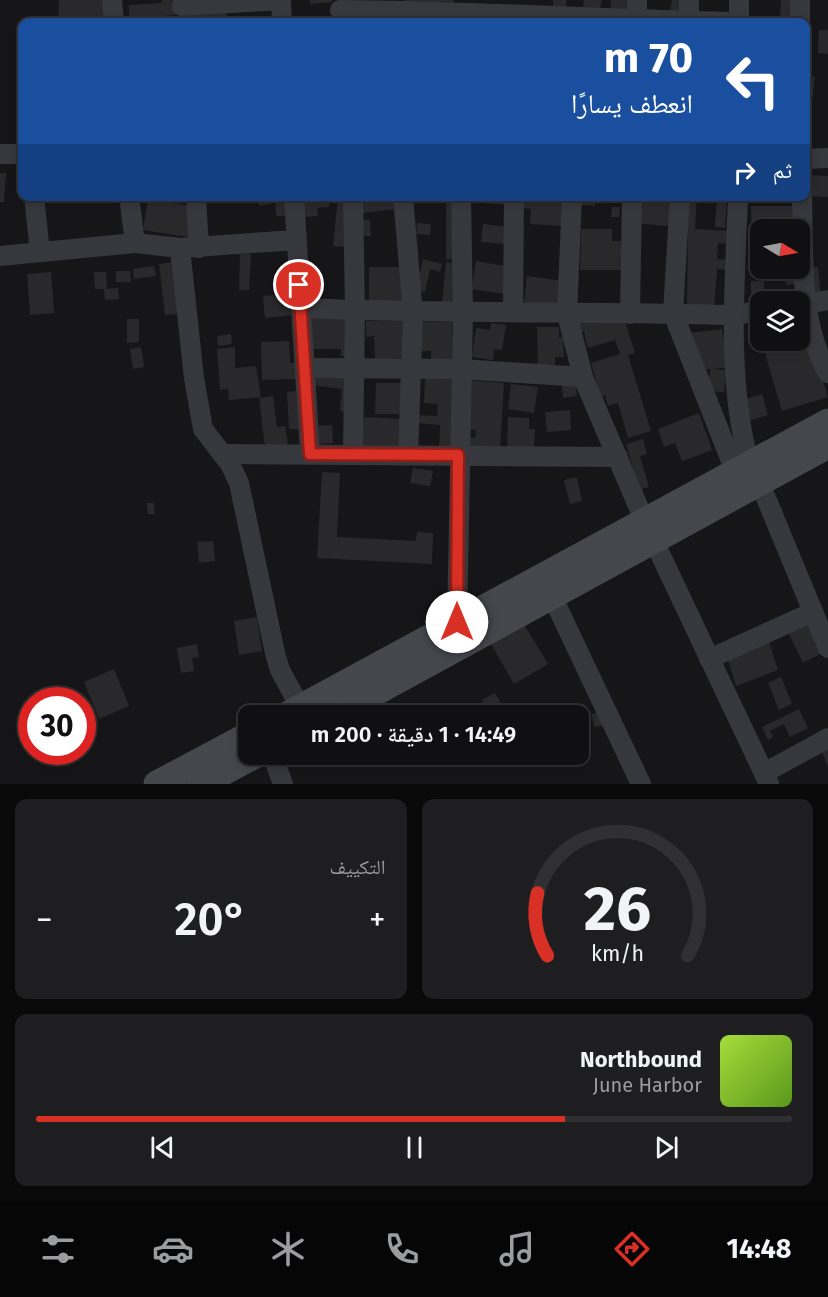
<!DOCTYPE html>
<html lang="ar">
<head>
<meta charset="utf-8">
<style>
  :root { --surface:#101012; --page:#1e1e20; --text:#f1f3f6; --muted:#9c9d9f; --line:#303032; --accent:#d93025 }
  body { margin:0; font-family:"Fira Sans","Noto Naskh Arabic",sans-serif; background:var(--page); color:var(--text); direction:rtl; height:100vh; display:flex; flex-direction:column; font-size:22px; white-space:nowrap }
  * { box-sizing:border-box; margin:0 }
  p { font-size:20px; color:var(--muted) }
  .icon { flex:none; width:33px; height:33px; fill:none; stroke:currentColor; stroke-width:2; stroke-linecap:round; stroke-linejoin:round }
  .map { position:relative; height:784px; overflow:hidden; direction:ltr }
  .panel { display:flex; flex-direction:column; gap:15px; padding:15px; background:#09090a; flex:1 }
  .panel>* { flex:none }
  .top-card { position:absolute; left:18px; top:18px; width:792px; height:183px; border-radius:12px; box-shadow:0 3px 9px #0003,0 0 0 2px var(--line); direction:rtl; background:#1a4fa0; color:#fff; overflow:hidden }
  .needle { width:39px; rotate:100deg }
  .tools { position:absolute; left:750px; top:219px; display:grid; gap:12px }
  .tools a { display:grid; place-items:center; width:60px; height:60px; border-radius:12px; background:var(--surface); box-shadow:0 3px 9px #0003,0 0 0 2px var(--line); font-size:30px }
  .speed { position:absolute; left:18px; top:687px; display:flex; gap:12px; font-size:30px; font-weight:700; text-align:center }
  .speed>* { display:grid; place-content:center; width:78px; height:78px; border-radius:50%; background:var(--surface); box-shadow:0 3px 9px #0003,0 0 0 2px var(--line); line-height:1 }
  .speed .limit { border:9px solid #d22; background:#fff; color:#111 }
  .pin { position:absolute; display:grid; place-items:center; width:51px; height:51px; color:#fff; margin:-26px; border:3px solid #fff; border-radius:50%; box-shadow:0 2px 6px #0007 }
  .me { position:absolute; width:66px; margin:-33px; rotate:0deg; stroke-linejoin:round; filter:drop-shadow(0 0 4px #0008) }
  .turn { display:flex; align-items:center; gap:21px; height:126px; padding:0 18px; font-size:27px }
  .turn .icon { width:78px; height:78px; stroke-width:2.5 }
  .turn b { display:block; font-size:42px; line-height:51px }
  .then { display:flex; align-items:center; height:57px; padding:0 18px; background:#0003; gap:12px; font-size:22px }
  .big { font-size:45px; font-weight:600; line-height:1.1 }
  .panel .card { flex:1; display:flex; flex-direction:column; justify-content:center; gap:9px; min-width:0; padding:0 21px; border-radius:12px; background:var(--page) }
  .panel .dial { align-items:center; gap:0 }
  .dial svg { height:156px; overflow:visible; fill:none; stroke:var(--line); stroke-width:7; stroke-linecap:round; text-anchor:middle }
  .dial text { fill:var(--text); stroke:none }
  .song { display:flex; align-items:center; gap:18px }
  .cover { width:72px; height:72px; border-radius:9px; background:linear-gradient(135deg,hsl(80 70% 55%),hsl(90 70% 35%)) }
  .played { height:6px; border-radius:3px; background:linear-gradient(90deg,var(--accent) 70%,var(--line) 70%) }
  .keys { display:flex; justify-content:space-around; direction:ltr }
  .heat { display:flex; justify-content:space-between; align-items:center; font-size:33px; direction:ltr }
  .panel .tiles { flex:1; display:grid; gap:15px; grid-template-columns:1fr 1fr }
  .card:last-child { grid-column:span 2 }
  .trip { position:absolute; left:238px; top:705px; width:351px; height:60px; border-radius:12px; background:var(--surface); box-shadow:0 3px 9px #0003,0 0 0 2px var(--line); font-weight:600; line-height:60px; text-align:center; direction:rtl }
  .tabs { display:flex; height:96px; justify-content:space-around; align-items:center; background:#060607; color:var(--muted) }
  .tabs .icon { width:42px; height:42px }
  .tabs .current { color:var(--accent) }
  .tabs b { font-size:27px; color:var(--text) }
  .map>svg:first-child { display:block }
</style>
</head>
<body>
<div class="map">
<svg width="828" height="784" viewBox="0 0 828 784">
  <rect width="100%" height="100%" fill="#161618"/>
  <!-- building -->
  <g fill="#29292c">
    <path d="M59 0H107L106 22H58Z"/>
    <path d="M162 0H176L177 15 129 18V5L162 3Z"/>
    <path d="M310 0H332V2L310 4Z"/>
    <rect x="405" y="0" width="49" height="9"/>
    <rect x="553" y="0" width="13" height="16"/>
    <path d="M584 0H602L597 21 581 18Z"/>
    <path d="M611 0H630V22L610 12Z"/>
    <path d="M672 0H685L682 22 646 17 647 9 670 11Z"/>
    <path d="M781 0H805L797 22H780Z"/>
    <path d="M227 10V20H238V22H190L189 11Z"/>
    <path d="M143 18 178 19V22H143Z"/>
    <path d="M819 30H828V54L818 53Z"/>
    <path d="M806 76 815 77 812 102 806 101Z"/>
    <path d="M0 173H6L4 202H0Z"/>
    <path d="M807 175 828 176V197L806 196Z"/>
    <path d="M265 196H270L271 204 259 206 257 198Z"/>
    <path d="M329 196V207L317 208 318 216 304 217 302 199Z"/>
    <path d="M359 196H398L399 209 361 213Z"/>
    <path d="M470 196H510L509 205 470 202Z"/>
    <path d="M521 196 564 199 562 226 530 224 531 209 520 208Z"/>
    <path d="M582 196H596L595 206 581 205Z"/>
    <path d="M637 196H697L695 229 729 231 728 244 718 243 717 259 729 260 728 270 717 269 714 310 687 309 688 228 635 223Z"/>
    <path d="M717 196H727L725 228 715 227Z"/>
    <path d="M285 197 286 216H276L275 198Z"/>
    <path d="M338 197 350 198 346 247 333 246Z"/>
    <path d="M148 199 192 206 188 237 143 230Z"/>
    <path d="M446 199H455L454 259H446Z"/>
    <path d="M751 206H796V230H760V236H752Z"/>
    <path d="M612 207H620L619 217H611Z"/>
    <path d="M359 220H370L371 236H359Z"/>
    <path d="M417 223 431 224 430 235 416 234Z"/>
    <path d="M483 224 507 227 505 244 481 242Z"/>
    <path d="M581 229H612V241H621V270H580Z"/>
    <path d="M240 254H251L249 290H239Z"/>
    <path d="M423 259 442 264 440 272 430 269 425 292 416 290Z"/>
    <path d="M476 261 510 267 506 294 472 289Z"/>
    <path d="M173 262 178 314 165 315 159 264Z"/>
    <path d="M446 262 460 264 456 304 442 303Z"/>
    <path d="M154 266 156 276 134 279 133 269Z"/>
    <rect x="369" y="267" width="37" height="45"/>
    <path d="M818 267 821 298 798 284 786 285 784 268Z"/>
    <path d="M116 271H130L131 282H116Z"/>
    <path d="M51 272 54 313 30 315 27 274Z"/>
    <path d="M94 272H106L107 289 118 288 119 299 105 300 104 289H95Z"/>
    <path d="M527 276 563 281 559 307 524 302Z"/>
    <rect x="751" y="281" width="13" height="18"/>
    <path d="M293 293 295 315 265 318 263 296Z"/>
    <path d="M621 309 635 353 628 355 651 431 628 438 618 403 608 406 605 395 601 397 591 363 620 354 615 340 588 348 584 332 579 333 576 322Z"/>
    <path d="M800 310H802L828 397 782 411 761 340H800Z"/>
    <path d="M310 318H353L354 356H341V349H310Z"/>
    <path d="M127 319H139V342L127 343Z"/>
    <path d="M404 320 405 358 375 359 374 336 366 337V321Z"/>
    <path d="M415 322H452V360H431V351H415Z"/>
    <path d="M491 323 506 325 502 350 494 349 493 360 472 357 476 328 490 330Z"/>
    <path d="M537 327H559V337H563L564 357H555V369L538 370Z"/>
    <path d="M722 329 724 343 727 342 730 367 712 369 726 370 724 392 708 391 710 369 693 371 689 333Z"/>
    <path d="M231 334 232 344 218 346 217 336Z"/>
    <path d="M289 341 290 363H298V379L262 380 261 342Z"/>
    <path d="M141 347 144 367 133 369 130 349Z"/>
    <path d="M235 347V368L256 366 261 397 229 400 228 389 220 390 217 349Z"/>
    <path d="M314 375 352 379 348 412 340 411 342 389 313 385Z"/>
    <path d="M425 378 456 379 451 451H439L440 425 416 423V415L437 416 438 404 424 403Z"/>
    <path d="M466 380 504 383 500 451 463 449 464 438H475L476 430 463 429Z"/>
    <path d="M376 383H405V414H375Z"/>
    <path d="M576 383 577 396 563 398 562 385Z"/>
    <path d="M511 384 538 387 534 413 508 409Z"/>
    <path d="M296 391 299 429H289L287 392Z"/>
    <path d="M762 394 768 415 748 421 742 400Z"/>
    <path d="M273 396 277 427 285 426 288 445 265 447 259 398Z"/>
    <path d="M570 410 571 430 547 432 545 412Z"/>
    <path d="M699 413 712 450 682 461 675 443 664 447 658 429Z"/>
    <path d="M364 417 403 419 401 456 362 449Z"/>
    <path d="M508 417 529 418V429H535L534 448 507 447Z"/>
    <path d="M332 425 333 443 316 444 315 426Z"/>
    <path d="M643 439 647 454 640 456 649 487 639 490 626 444Z"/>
    <path d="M413 468 433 471 430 486 410 483Z"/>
    <path d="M322 472 340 473 337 537 416 541 417 532 433 533 432 564 317 558Z"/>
    <path d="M577 477 582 501 570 504 564 480Z"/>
    <path d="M147 503H154L155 514H148Z"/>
    <path d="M213 541 215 561 199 563 197 542Z"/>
    <path d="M257 617 262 651 239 655 234 621Z"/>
    <path d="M809 620 824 652 803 663 787 630Z"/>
    <path d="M524 624 548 664 514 684 491 644Z"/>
    <path d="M768 639 778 670 736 686 726 653Z"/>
    <path d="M197 644 199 657 192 658 194 671 181 673 177 648Z"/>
    <path d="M114 669 129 706 99 719 84 682Z"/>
    <path d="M781 677 792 704 779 710 768 683Z"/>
    <path d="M495 693 503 707 489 714 482 700Z"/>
    <path d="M382 707 386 716H372L370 713Z"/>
    <path d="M799 709 808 728 790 737 784 724 770 731 773 737 768 740 762 727Z"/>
    <path d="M602 712 604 726 594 727 592 714Z"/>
    <path d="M828 745V766L820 749Z"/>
  </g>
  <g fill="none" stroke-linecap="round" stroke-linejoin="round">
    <!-- street -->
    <g stroke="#37383d" stroke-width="20">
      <path d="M112 0 114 22"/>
      <path d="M281 0 282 22"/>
      <path d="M637 0V22"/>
      <path d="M739 0V22"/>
      <path d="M800 0V22"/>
      <path d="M182 6 281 0"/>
      <path d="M340 10C469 11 599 19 728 22"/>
      <path d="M689 22V0"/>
      <path d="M0 154H22"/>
      <path d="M806 159 828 158"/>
      <path d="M34 196 40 252"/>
      <path d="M129 196 135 243 180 248 194 378 203 429 230 464 239 483 275 653 280 670 305 716"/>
      <path d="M196 196 199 248"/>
      <path d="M294 196 310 454"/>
      <path d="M403 196 413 313 408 455"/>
      <path d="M572 196 567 314 583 377 644 520 769 784"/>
      <path d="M680 196 673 313 735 471"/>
      <path d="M738 196C735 285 726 377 749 463"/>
      <path d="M802 196C804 255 798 320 828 373"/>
      <path d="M180 248 296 240"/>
      <path d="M0 256 135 243"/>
      <path d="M800 305 828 300"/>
      <path d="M301 308C445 314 589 311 733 315L760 311"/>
      <path d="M513 312 514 196"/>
      <path d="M630 314 632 196"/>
      <path d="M305 368 460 369 583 377"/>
      <path d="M223 454 618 457"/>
      <path d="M353 454 355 310 353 196"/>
      <path d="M759 481 828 648"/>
      <path d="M552 596 641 784"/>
      <path d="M457 622 463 312 461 196"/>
      <path d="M709 659 813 612"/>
      <path d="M272 754 283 784"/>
      <path d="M764 773 828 738"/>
    </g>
    <!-- secondary -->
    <g stroke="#45474d" stroke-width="27">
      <path d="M285 716 828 422"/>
      <path d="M332 716 828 445"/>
      <path d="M157 784 249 735"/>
      <path d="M201 784 257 754"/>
    </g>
  </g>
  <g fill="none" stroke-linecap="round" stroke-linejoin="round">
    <defs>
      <path id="route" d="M299 285 310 454 458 455 457 622"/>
    </defs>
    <!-- route casing -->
    <use href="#route" stroke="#8d1f18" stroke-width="15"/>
    <!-- route -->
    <use href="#route" stroke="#d93025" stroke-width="10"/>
  </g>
</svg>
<div class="tools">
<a><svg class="needle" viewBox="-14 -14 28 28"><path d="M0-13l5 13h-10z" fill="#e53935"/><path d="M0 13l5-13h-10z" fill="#9c9d9f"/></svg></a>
<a><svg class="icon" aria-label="layers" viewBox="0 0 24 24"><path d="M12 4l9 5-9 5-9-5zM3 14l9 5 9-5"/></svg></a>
</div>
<div class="speed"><div class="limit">30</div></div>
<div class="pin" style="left:299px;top:285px;background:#d93025"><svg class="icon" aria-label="arrive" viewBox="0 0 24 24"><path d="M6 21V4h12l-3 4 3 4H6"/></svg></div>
<svg class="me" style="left:457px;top:622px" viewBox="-20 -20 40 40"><circle r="19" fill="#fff"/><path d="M0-13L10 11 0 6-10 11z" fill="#d93025"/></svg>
<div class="trip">14:49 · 1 دقيقة · 200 m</div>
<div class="top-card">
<div class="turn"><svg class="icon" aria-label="left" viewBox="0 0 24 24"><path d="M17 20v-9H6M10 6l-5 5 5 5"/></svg><div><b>70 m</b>انعطف يسارًا</div></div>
<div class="then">ثم<svg class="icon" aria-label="right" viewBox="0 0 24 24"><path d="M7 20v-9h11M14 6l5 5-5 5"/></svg></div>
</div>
</div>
<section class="panel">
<div class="tiles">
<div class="card dial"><svg viewBox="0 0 100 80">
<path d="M14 69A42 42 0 1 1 86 69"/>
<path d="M14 69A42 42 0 0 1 9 37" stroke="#d93025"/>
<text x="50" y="56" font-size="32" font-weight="700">26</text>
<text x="50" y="72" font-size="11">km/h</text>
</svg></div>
<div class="card"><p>التكييف</p>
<div class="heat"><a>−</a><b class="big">20°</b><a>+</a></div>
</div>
<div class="card">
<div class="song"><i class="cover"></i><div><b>Northbound</b><p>June Harbor</p></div></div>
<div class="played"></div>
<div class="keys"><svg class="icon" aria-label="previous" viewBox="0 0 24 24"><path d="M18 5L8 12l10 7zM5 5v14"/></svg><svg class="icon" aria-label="pause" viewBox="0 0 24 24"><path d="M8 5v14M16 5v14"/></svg><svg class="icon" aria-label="next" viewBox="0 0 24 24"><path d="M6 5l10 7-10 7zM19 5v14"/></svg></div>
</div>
</div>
</section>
<nav class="tabs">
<b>14:48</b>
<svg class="icon current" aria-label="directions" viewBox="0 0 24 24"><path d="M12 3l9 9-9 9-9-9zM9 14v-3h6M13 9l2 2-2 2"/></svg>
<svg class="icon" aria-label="music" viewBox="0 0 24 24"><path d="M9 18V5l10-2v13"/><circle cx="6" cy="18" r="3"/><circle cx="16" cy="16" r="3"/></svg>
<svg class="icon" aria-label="phone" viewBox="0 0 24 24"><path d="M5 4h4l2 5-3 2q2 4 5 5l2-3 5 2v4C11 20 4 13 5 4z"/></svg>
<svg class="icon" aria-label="climate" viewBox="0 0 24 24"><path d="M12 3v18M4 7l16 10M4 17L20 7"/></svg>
<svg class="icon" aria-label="car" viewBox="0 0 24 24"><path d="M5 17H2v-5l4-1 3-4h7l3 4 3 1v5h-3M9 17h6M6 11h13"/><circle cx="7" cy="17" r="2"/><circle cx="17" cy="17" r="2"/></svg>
<svg class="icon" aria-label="filters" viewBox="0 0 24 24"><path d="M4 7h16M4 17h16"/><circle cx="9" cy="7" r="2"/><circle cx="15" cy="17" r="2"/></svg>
</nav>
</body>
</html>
